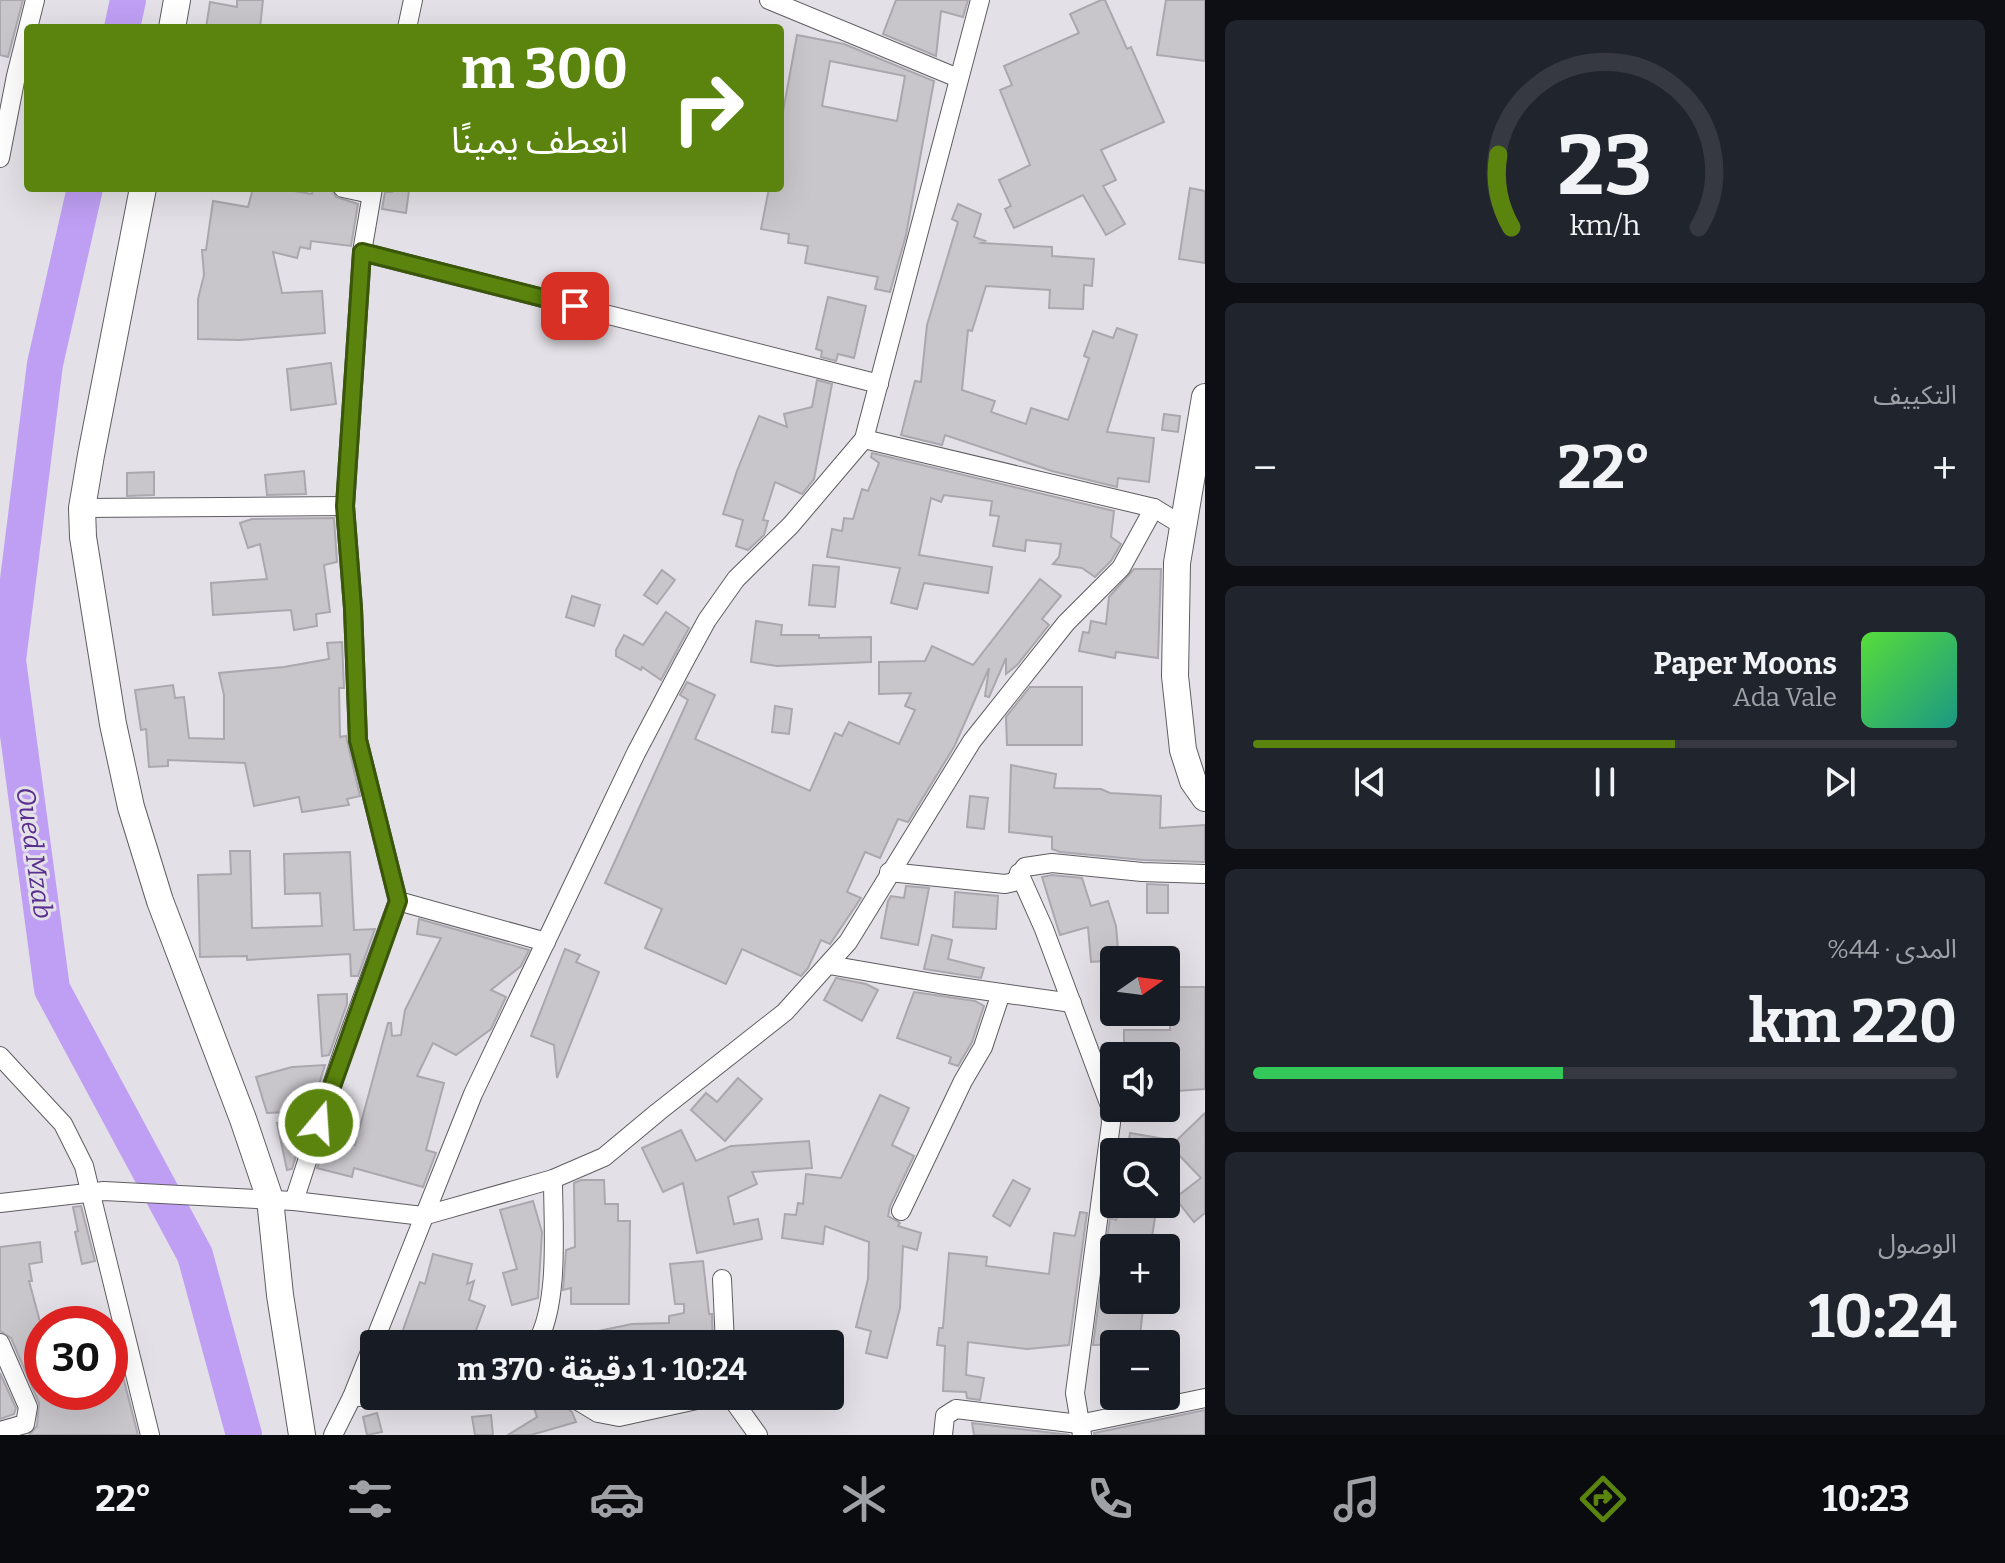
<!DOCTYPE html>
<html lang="ar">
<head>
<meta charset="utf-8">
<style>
  :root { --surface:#171b24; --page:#20242c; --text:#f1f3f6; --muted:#9ea1a6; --line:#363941; --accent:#5a840d }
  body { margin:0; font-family:Bitter,"Noto Sans Arabic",serif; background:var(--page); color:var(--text); direction:rtl; height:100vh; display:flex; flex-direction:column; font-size:30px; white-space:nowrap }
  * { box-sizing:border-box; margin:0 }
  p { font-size:26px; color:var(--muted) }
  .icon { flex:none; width:44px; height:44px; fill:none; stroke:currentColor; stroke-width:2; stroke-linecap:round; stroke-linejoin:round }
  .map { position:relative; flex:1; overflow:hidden; direction:ltr }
  .side { display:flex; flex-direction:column; gap:20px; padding:20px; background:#0d0f14; width:800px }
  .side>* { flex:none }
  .top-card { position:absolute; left:24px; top:24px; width:760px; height:168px; border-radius:8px; box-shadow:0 8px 32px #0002; direction:rtl; background:#5a840d; color:#fff; overflow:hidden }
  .needle { width:52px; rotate:76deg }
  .controls { position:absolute; left:1100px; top:946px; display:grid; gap:16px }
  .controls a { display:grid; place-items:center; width:80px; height:80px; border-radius:8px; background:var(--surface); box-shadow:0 8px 32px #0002; font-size:40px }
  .speed { position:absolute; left:24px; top:1306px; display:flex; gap:16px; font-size:40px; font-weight:700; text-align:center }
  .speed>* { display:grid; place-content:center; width:104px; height:104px; border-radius:50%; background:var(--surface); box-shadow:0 8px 32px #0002; line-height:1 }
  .speed .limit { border:12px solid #d22; background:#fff; color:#111 }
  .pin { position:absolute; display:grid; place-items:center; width:68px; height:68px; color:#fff; margin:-34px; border-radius:16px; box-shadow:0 4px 12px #0006 }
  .me { position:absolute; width:88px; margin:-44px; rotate:18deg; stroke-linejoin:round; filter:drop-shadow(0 0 6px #0008) }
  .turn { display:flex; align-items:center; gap:28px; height:168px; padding:0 24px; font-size:36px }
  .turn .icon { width:104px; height:104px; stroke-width:2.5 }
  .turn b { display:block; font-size:56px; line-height:68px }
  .big { font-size:60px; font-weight:700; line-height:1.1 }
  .side .tile { flex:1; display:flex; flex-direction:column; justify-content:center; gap:12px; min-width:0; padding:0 28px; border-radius:12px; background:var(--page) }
  .side .dial { align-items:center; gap:0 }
  .dial svg { height:208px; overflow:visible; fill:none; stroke:var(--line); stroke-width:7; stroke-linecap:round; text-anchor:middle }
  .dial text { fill:var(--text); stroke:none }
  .song { display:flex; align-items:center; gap:24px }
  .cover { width:96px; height:96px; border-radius:12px; background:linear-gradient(135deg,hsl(110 70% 55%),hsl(170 70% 35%)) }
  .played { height:8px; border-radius:4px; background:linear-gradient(90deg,var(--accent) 60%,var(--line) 60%) }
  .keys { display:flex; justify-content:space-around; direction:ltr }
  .heat { display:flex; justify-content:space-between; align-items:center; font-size:44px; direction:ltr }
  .charge { height:12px; border-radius:6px; background:linear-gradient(90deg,#34c759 44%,var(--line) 0) }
  .trip { position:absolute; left:360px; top:1330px; width:484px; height:80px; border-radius:8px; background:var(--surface); box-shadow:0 8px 32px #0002; font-weight:700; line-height:80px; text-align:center; direction:rtl }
  .menu { display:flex; height:128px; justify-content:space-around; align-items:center; background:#090b0e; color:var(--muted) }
  .menu .icon { width:56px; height:56px }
  .menu .active { color:var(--accent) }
  .menu b { font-size:36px; color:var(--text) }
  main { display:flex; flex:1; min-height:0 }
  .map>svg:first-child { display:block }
</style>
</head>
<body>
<main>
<section class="side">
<div class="tile dial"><svg viewBox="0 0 100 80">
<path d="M14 69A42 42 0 1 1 86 69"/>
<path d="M14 69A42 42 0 0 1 9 41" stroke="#5a840d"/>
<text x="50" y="56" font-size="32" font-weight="700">23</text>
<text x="50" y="72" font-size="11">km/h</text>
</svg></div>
<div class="tile"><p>التكييف</p>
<div class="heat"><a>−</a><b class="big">22°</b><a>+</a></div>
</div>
<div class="tile">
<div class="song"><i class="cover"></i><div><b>Paper Moons</b><p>Ada Vale</p></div></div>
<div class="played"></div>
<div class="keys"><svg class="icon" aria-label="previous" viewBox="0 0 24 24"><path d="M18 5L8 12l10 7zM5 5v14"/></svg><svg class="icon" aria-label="pause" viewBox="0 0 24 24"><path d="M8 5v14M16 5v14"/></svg><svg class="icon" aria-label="next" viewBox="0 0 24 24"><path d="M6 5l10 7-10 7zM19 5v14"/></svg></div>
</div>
<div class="tile"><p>المدى · 44%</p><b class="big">220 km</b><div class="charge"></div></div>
<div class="tile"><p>الوصول</p><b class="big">10:24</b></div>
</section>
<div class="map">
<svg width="1205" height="1435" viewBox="0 0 1205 1435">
  <rect width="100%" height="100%" fill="#e3e1e7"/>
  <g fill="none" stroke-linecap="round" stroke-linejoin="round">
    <!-- river -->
    <g stroke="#bf9ff4" stroke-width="36">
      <path d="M122 28 128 0"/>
      <path d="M85 188 45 364 8 660 52 989 195 1255 244 1435"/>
    </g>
  </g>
  <!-- building -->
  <g fill="#c8c6cb" stroke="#aaa8ae" stroke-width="2" fill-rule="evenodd">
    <path d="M0 0H23L8 57 0 55Z"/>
    <path d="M237 0H263L260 28H206L210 2 237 7Z"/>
    <path d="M896 0H968L963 17 941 11 936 56 883 34Z"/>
    <path d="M1101 0H1105L1127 49 1131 47 1164 122 1101 150 1116 180 1103 186 1125 224 1106 235 1083 195 1014 228 1005 209 1011 206 999 180 1030 165 1000 90 1012 85 1004 66 1079 33 1070 14Z"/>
    <path d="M1166 0H1205V61L1157 55Z"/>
    <path d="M797 35 844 44 934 81 906 235 890 292 875 289 878 277 805 263 808 246 788 243 789 234 761 229 769 188H780V128ZM830 61 905 76 897 121 822 106Z"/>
    <path d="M253 188H277L312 194 313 188H331L336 197 358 204 351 246 311 241 310 249 300 247 297 258 273 252 282 293 322 291 325 333 240 340 198 339V299L204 275 202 250H206L213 201 248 207Z"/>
    <path d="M393 188 409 190 406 213 382 209 385 192H392Z"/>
    <path d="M1190 188 1205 191V263L1179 259Z"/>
    <path d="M958 204 981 214 974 237 985 241 981 243 1052 247V256L1094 259 1092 286 1084 285 1083 309 1049 308 1050 290 986 286 972 331 968 330 962 390 995 401 991 412 1026 424 1031 408 1068 420 1089 358 1084 356 1093 331 1113 338 1117 328 1137 335 1107 432 1154 438 1149 482 1118 478 1117 487 1052 471 945 435 942 445 901 435 915 381 921 382 927 325 958 222 952 219Z"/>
    <path d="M828 297 866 306 854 358 838 354 836 361 821 357 822 351 816 349Z"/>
    <path d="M331 363 336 404 291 410 287 369Z"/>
    <path d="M817 380 832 384 814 479 802 494 775 482 763 520 768 521 764 535 748 550 736 546 743 520 723 514 737 471 759 416 787 427 784 414 812 407Z"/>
    <path d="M1164 414 1180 416 1178 432 1162 430Z"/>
    <path d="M872 453 1114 511 1111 537 1121 544 1111 561 1095 577 1082 568 1053 564 1059 557 1061 544 1026 540 1025 551 993 546 999 516 990 515 992 501 944 495 941 502 931 498 919 555 992 567 988 593 924 583 917 609 891 603 900 568 827 557 832 529 842 531 844 518 853 519 862 489 868 491 879 463 871 457Z"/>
    <path d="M304 471 306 494 267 495 265 475Z"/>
    <path d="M154 472V495L127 496V473Z"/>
    <path d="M334 518 337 562 324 565 330 612 316 614 317 626 294 630 291 610 213 615 211 583 267 579 260 544 248 548 240 523 252 519Z"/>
    <path d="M813 565 839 567 835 607 809 605Z"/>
    <path d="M1134 569H1161L1158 658 1116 652 1115 658 1079 651 1083 632 1089 633 1091 621 1106 624 1109 597Z"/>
    <path d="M662 570 675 580 657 604 644 595Z"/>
    <path d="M1040 579 1061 596 1042 619 1049 625 1017 665 1006 674V658L989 697 985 696 989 668 954 747 908 822 898 819 880 858 865 852 847 892 861 898 830 944 821 940 808 968 801 976 742 949 726 984 645 948 662 909 605 883 688 700 680 695 687 682 715 695 695 739 810 791 835 733 842 736 849 722 899 744 915 710 905 706 911 693 879 694V662L925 661 932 646 973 665Z"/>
    <path d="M572 596 600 605 594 626 566 617Z"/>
    <path d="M666 612 689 628 661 680 642 667 641 670 616 656V650L624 635 643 645Z"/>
    <path d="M756 621 782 625 781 635H819V638L871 637V662L777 666 751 662Z"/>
    <path d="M342 642 344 688H339L340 737 346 736 360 796 347 799 349 805 302 812 299 797 254 806 245 763 168 760V766L149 767 146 729 141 730 135 690 173 685 175 698 184 697 189 738 224 739V695L219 673 284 667 329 659 327 643Z"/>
    <path d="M1030 687H1082V745H1007L1006 717Z"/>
    <path d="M775 706 792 709 789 734 772 732Z"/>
    <path d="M1011 765 1056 774 1054 788 1101 789 1110 793 1161 796 1160 828 1205 825V862L1143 860 1060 852 1052 849V837L1009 832Z"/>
    <path d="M970 796 988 798 984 829 967 827Z"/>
    <path d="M230 851H250L252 928 322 926 320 893 285 894 284 854 350 852 354 930 375 929 358 976H351L350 954 247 960V956L200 957 198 875 231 874Z"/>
    <path d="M1052 875 1082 878 1091 906 1108 901 1116 926 1119 960 1091 962 1088 927 1060 935 1042 877Z"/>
    <path d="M1147 884 1168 885V913H1147Z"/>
    <path d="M906 886 929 888 918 945 881 938 888 901 891 896 904 898Z"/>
    <path d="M955 892 998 896 996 929 953 927Z"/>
    <path d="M419 919 529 950 521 966 491 990 506 997 491 1029 456 1055 433 1043 417 1076 444 1083 426 1150 436 1153 423 1187 354 1168 352 1177 317 1168 328 1137 355 1145 388 1023H391L392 1036 401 1035 405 1010 441 938 417 934Z"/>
    <path d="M932 935 952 940 948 959 984 968 981 978 924 969Z"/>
    <path d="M565 949 580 955 576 962 599 972 557 1078 554 1045 531 1036Z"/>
    <path d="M836 978 866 984 878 990 862 1021 824 1000Z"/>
    <path d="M1170 987H1205V1089L1177 1091 1175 1067H1166V1056H1124V1030H1170Z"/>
    <path d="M914 992 975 1001 984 1006 972 1042 958 1066 949 1063 951 1057 897 1038Z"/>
    <path d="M347 994V1004L329 1055 322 1056 318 995Z"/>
    <path d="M325 1065 311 1111 267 1113 256 1077 292 1067Z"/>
    <path d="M738 1078 762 1099 725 1141 691 1110 706 1093 717 1102Z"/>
    <path d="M880 1095 909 1108 892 1145 914 1156 890 1206 888 1216 900 1223 898 1226 921 1233 917 1250 903 1246 900 1308 887 1358 866 1353 871 1331 856 1327 868 1279 869 1242 825 1226 823 1244 782 1238 785 1214 796 1215 798 1203 803 1204 806 1174 841 1178Z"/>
    <path d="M1205 1113V1213L1194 1222 1175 1198 1201 1178 1176 1152H1127L1130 1133 1176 1141Z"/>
    <path d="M277 1123 304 1130 292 1169 287 1170Z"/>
    <path d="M681 1130 696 1161 731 1146 809 1141 812 1168 752 1172 757 1184 728 1197 734 1224 758 1219 762 1239 697 1253 683 1183 663 1192 642 1148Z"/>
    <path d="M581 1180H604L605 1204H618V1221H630L629 1304H571V1288L563 1290 566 1250 575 1247 574 1183Z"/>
    <path d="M1013 1180 1030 1189 1010 1226 993 1216Z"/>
    <path d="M533 1201 542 1232 538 1298 512 1305 503 1273 517 1269 500 1210Z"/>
    <path d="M1119 1204H1157L1152 1237 1154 1248H1114V1300H1144L1139 1344 1093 1345 1110 1218 1116 1220Z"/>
    <path d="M81 1206 95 1261 82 1264 75 1232 78 1231 73 1207Z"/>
    <path d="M1080 1212 1087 1213 1069 1345 1027 1349 968 1342 966 1375 984 1378 980 1400 967 1398 966 1392 943 1391 945 1346 937 1345 939 1328H943L949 1253 987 1257 986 1266 1049 1274 1054 1233 1075 1236Z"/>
    <path d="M40 1242 42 1262 29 1264 32 1281H29L42 1329V1392H110V1372L121 1369 138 1435H29L37 1426 39 1403 11 1338 0 1331V1247Z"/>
    <path d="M433 1254 472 1264 467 1284 474 1281 469 1300 485 1306 471 1344H398L420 1282 425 1284Z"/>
    <path d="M703 1261 709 1314H712L713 1344H569V1337L632 1324 669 1323V1316L684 1313V1304H675L670 1264Z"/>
    <path d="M0 1373 16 1408 14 1414 0 1419Z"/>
    <path d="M550 1396H558L560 1402 572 1412 576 1422 531 1435H508L537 1417 532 1401Z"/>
    <path d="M1205 1410V1435H1094V1433Z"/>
    <path d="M377 1413 382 1432 367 1435 363 1417Z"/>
    <path d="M491 1415 493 1435H475L472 1417Z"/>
    <path d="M972 1423 1070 1435H974Z"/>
  </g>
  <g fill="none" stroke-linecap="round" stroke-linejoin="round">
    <defs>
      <g id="street">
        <path d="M769 0 958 78"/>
        <path d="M407 28 413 0"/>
        <path d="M0 158 16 76 35 0"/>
        <path d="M343 188 371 194"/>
        <path d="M362 252 879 384"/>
        <path d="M864 439 1154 508 1182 525"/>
        <path d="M82 508 345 506"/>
        <path d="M889 872 1005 884 1014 882 1025 867 1052 863 1142 872 1205 874"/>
        <path d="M1019 873 1044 929 1110 1106 1111 1123 1075 1393 1082 1435"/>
        <path d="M398 901 546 942"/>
        <path d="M829 965 939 984 1072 1003"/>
        <path d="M0 1056 63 1124 84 1166 150 1435"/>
        <path d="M294 1201 345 1045 398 901 358 740 353 608 345 506 362 252 373 188"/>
        <path d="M0 1203 104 1191 294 1201 423 1216 553 1179 604 1157 658 1112 785 1012 848 942 972 741 1066 623 1121 568 1154 508"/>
        <path d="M901 1211 963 1081 983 1047 1001 993"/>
        <path d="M722 1279 725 1344"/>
        <path d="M0 1343 28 1407 25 1424 0 1431"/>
        <path d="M536 1344C560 1304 553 1225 553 1179"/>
        <path d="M570 1396 598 1413 619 1417 715 1396"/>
        <path d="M730 1396 758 1435"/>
        <path d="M352 1397 435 1396"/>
        <path d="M333 1435 352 1397 473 1094 636 753 684 662 707 620 736 579 791 525 864 439 980 0"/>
        <path d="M943 1435 945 1416 956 1409 1079 1424 1205 1398"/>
      </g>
      <g id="secondary">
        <path d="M172 28 177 0"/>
        <path d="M143 188 91 455 82 508 83 537 113 724 131 807 160 901 243 1119 270 1199 280 1295 302 1435"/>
        <path d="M1205 397 1177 563 1175 676 1183 750 1193 781 1205 798"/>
      </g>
    </defs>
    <!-- street casing -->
    <use href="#street" stroke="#5f5d62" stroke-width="20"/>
    <!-- secondary casing -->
    <use href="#secondary" stroke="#5f5d62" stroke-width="28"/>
    <!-- street -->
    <use href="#street" stroke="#fff" stroke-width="18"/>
    <!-- secondary -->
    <use href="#secondary" stroke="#fff" stroke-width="26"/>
  </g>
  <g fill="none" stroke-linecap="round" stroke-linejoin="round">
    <defs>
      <path id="route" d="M319 1123 398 901 358 740 353 608 345 506 362 252 575 306"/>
    </defs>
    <!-- route casing -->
    <use href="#route" stroke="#3a5608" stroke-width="20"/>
    <!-- route -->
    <use href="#route" stroke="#5a840d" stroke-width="14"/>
  </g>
  <g text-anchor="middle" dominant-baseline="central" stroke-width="6" stroke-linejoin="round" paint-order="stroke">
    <!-- water labels -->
    <g font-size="26" font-style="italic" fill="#5a2e8e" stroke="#e3e1e7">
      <text transform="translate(34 853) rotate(82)">Oued Mzab</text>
    </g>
  </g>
</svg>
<div class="controls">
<a><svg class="needle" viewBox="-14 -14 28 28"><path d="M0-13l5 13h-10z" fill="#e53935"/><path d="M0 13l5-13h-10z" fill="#9ea1a6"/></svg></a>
<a><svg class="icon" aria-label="sound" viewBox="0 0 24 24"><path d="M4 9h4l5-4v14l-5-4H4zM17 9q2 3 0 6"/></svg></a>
<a><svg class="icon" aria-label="search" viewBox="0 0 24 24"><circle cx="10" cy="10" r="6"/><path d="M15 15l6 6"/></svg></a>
<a>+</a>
<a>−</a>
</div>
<div class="speed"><div class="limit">30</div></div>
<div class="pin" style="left:575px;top:306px;background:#d93025"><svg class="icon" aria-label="arrive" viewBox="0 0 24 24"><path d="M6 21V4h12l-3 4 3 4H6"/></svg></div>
<svg class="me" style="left:319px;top:1123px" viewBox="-20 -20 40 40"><circle r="17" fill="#5a840d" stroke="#fff" stroke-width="3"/><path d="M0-11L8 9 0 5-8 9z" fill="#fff"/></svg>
<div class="trip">10:24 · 1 دقيقة · 370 m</div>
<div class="top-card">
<div class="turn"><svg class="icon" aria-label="right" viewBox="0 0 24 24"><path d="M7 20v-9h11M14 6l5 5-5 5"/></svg><div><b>300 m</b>انعطف يمينًا</div></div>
</div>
</div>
</main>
<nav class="menu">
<b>10:23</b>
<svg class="icon active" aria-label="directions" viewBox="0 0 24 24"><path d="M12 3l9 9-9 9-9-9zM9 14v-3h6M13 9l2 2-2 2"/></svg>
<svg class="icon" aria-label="music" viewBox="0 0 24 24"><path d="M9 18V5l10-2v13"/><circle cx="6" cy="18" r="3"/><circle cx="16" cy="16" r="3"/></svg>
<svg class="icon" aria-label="phone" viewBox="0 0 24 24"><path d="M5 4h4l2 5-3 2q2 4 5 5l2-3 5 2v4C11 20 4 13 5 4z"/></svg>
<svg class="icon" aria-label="climate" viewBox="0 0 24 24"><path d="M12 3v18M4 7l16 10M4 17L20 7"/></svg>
<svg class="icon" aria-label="car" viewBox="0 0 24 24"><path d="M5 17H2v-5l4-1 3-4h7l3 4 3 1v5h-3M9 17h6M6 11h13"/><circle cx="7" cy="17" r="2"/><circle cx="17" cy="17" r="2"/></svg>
<svg class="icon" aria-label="filters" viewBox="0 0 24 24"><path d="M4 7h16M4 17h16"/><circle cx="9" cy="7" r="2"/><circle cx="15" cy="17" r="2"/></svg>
<b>22°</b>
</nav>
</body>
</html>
